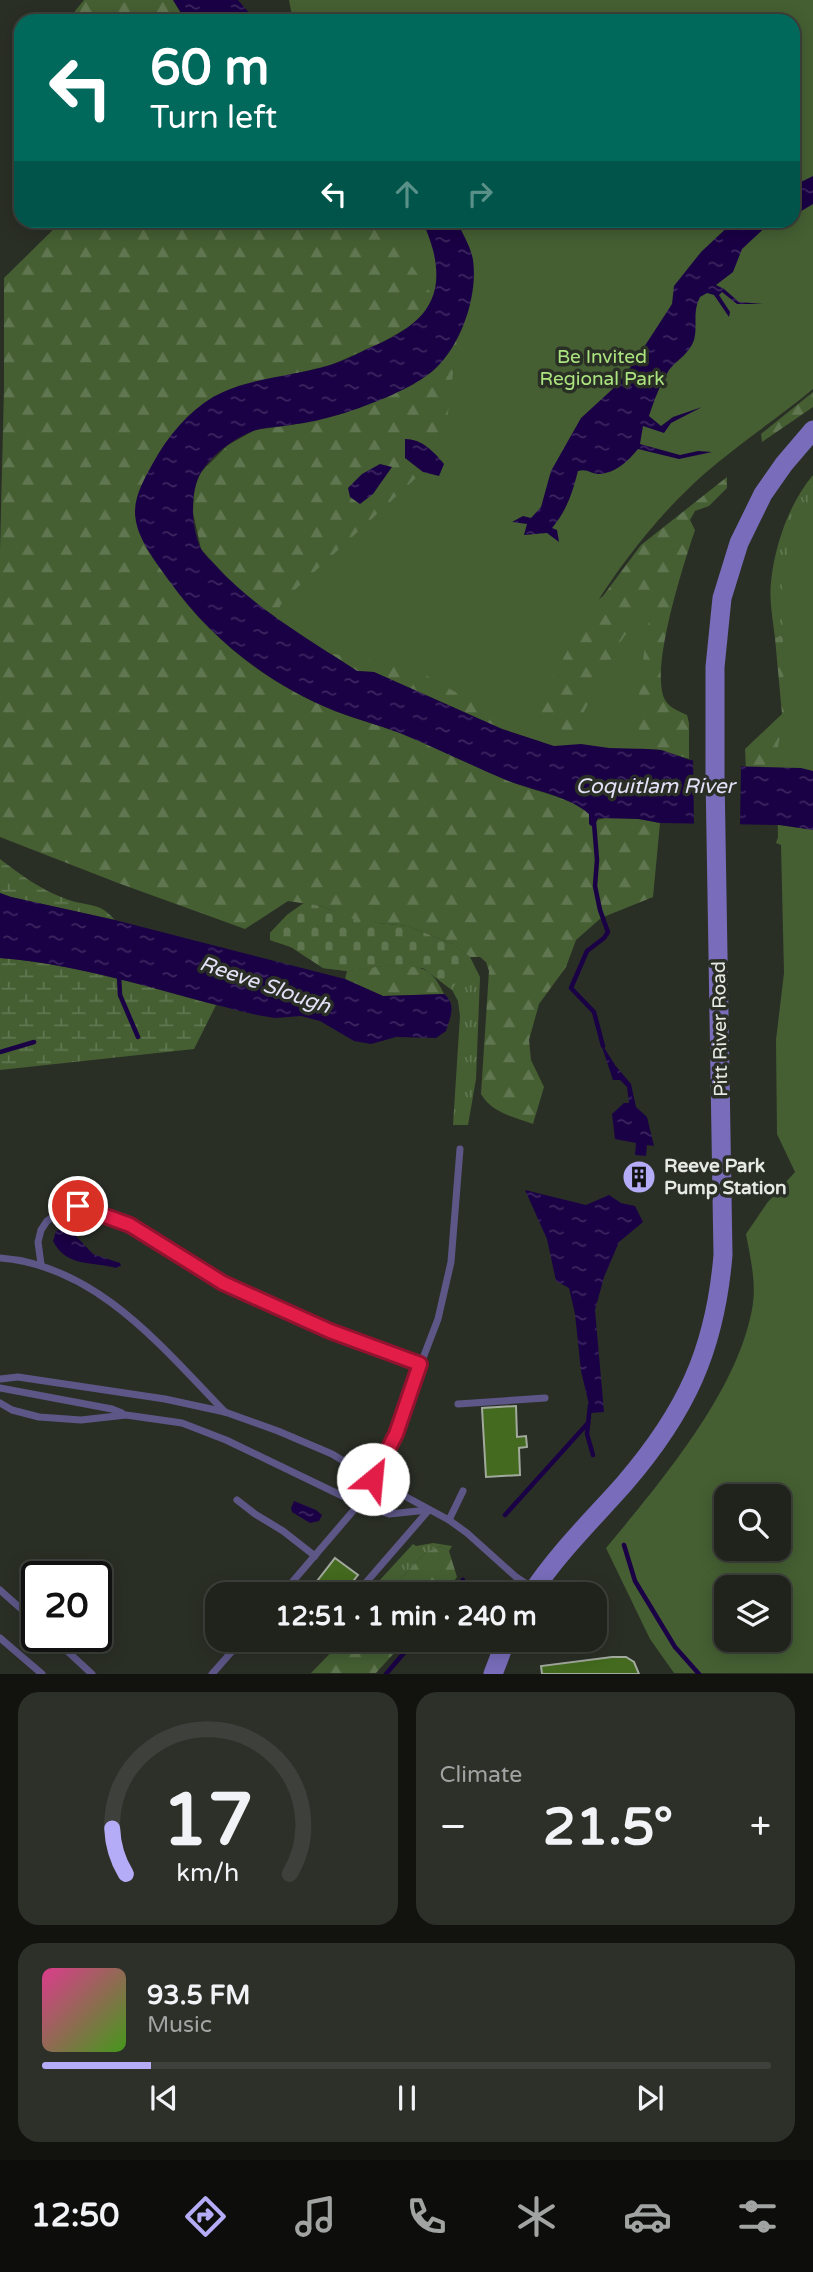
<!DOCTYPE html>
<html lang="en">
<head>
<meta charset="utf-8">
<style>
  :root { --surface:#20231c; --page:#2d2f29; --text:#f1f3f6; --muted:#a2a4a3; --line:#3d403b; --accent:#b5acf8 }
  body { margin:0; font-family:"Varela Round",sans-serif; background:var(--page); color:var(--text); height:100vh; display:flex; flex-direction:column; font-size:26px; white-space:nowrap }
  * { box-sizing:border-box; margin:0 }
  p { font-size:23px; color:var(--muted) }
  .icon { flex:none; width:38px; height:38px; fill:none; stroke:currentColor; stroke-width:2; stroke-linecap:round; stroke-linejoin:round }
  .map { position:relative; height:1674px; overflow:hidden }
  .sheet { display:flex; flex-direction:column; gap:18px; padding:18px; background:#12130f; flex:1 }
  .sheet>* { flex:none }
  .top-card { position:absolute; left:14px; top:14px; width:786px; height:214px; border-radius:21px; box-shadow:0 4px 18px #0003,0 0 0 2px var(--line); background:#00695c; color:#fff; overflow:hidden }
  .buttons { position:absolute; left:714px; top:1484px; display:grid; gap:14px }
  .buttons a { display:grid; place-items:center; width:77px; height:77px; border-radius:14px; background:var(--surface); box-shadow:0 4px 18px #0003,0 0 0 2px var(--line); font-size:35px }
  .speed { position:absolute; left:21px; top:1561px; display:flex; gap:14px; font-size:35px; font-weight:700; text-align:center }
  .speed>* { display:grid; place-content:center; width:91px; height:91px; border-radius:50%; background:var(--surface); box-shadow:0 4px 18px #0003,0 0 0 2px var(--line); line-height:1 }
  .speed .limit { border:4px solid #111; border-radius:10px; background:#fff; color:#111 }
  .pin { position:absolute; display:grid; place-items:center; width:60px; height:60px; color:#fff; margin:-30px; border:4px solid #fff; border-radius:50%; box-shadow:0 2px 7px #0007 }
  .me { position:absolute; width:77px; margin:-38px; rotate:28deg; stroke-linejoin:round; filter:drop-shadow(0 0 5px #0008) }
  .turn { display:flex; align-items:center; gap:24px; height:147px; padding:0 21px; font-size:32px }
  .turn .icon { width:91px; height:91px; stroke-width:2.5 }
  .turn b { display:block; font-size:49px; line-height:60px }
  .lanes { display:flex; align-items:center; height:66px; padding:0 21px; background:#0003; justify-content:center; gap:35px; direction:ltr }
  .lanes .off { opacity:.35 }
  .big { font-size:52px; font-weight:700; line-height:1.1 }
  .sheet .card { flex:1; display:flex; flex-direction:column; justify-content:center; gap:10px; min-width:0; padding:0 24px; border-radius:21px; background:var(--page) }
  .sheet .dial { align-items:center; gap:0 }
  .dial svg { height:182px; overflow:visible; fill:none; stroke:var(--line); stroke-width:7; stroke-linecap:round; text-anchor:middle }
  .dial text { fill:var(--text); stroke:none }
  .song { display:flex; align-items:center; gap:21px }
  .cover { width:84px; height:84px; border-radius:10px; background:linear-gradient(135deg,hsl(330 70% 55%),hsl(100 70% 35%)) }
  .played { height:7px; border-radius:4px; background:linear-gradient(90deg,var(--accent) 15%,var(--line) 15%) }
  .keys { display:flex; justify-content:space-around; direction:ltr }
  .heat { display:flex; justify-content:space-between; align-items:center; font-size:38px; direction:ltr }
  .sheet .tiles { flex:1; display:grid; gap:18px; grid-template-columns:1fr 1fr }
  .card:last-child { grid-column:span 2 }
  .trip { position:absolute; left:205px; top:1582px; width:402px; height:70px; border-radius:21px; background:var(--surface); box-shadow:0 4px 18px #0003,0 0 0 2px var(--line); font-weight:700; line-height:70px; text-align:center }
  .tabs { display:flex; height:112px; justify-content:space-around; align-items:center; background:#0d0e0b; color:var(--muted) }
  .tabs .icon { width:49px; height:49px }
  .tabs .on { color:var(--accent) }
  .tabs b { font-size:32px; color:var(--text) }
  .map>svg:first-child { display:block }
</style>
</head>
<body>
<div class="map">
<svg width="813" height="1674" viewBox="0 0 813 1674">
  <defs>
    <pattern id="grass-tufts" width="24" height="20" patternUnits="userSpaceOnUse" patternTransform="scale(1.75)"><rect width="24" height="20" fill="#455f32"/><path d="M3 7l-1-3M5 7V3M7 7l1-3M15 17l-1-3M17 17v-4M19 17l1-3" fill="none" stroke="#607650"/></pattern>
    <pattern id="forest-firs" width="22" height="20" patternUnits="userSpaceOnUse" patternTransform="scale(1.75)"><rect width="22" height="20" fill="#455f32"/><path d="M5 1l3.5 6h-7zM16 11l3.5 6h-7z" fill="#607650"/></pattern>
    <pattern id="wetland-marsh" width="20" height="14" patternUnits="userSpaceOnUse" patternTransform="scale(1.75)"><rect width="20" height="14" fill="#455f32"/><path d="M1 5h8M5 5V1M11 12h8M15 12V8" fill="none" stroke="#607650"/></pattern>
    <pattern id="cemetery-stones" width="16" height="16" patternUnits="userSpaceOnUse" patternTransform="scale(1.75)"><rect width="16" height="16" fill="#455f32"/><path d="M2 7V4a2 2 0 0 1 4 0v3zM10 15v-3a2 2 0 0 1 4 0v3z" fill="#607650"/></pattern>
    <pattern id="water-ripples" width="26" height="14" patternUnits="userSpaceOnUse" patternTransform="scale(1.75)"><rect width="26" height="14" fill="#1a0145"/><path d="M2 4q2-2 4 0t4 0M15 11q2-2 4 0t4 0" fill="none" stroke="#3b2660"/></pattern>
  </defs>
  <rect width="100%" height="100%" fill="#2a2f26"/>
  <!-- grass -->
  <g fill="url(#grass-tufts)">
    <path d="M813 475V621L775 638C773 620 769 600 771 582 775 544 789 504 813 475Z"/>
    <path d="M304 903 453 944 470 957 480 977 476 1079 468 1125H453L460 1016 458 1001 452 990 423 968 389 965 347 971 323 968 291 947 270 940V933L287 915Z"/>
    <path d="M433 1543 452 1546 449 1551 441 1546 426 1552 386 1594H367L413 1544 416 1546Z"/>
  </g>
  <!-- forest -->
  <g fill="url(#forest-firs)">
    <path d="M84 0H173L186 21H67Z"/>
    <path d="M62 221H422L437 285 433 298 424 313 414 324 381 343 331 365 234 388 135 511C140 538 154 559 170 581 210 639 269 685 335 711 356 719 378 725 400 733 436 748 471 765 507 780 531 791 570 796 589 814V824C608 812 639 819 660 823L653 897 601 918 576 940 566 967 539 1004 529 1040 531 1060 544 1087 533 1124C514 1117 492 1113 481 1094L489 971 486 962 480 957H470L453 944 408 926 358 921 321 906 288 901 245 929 118 883 0 837V552L4 389V278Z"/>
    <path d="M460 331 582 612 603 596 641 545 727 477V488L709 506 695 511 690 520 695 530C684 563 649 670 665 700 670 708 678 711 687 715L689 723V759L661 750 647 749 554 746 502 729 374 672 357 671 257 605 227 578 201 549 193 513 194 491 200 473 228 445 255 430 292 425 342 414 414 384Z"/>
    <path d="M813 392V407L762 442 761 434Z"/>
    <path d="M813 621V784L746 770 745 749 782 714 775 638Z"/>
    <path d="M389 965C420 967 430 964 444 994L383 996 345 979 347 971Z"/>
    <path d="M441 1546 449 1551 457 1577 444 1594H386L426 1552Z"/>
    <path d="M343 1640H406L376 1673H311Z"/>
  </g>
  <!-- wetland -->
  <g fill="url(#wetland-marsh)">
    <path d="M0 859C21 875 41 890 66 899 87 907 99 901 115 920L11 897 0 893Z"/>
    <path d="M0 958C76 964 143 986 216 1005L194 1049 0 1070Z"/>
  </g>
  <!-- cemetery -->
  <path fill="url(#cemetery-stones)" d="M304 903 321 906 358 921 408 926 453 944 470 957 452 990 423 968 389 965 347 971 323 968 291 947 270 940V933L287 915Z"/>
  <!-- park -->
  <g fill="#455f32" fill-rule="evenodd">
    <path d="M289 0H813V389C777 419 738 444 703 475 627 543 577 629 531 719L573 733 619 644 666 577 647 627 638 703 641 799 410 666 282 646 270 622 284 600 443 453 458 333 381 221 793 220V21H293Z"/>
    <path d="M813 493V1673H674L650 1639 606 1548C660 1483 741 1388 753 1303 756 1280 750 1256 746 1234L767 1203 795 1172 777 1134 776 1040 784 973 781 845 776 843 778 837 776 758 784 714 782 584 793 533ZM726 1496H779V1549H726ZM726 1587H779V1640H726Z"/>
  </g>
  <!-- water -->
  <g fill="url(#water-ripples)">
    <path d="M173 0H238L256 21H186Z"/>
    <path d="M813 176V204L793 216V186Z"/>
    <path d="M422 221H457C462 233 471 247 473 260 478 295 462 343 436 368 415 388 370 405 341 414 325 419 307 423 289 425 278 427 264 427 253 431 230 440 203 461 196 484 191 503 192 528 200 547 203 554 212 561 217 567 257 610 309 639 357 671L374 672 502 729 554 746 581 744 609 748 647 749 661 750 690 760 729 766 801 768 813 771V830L779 825 660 823 639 819 598 818 594 828 589 824V814C570 796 531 790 506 780 471 765 436 748 400 733 378 725 356 719 335 711 270 685 211 639 170 582 156 562 135 537 135 512 135 494 145 478 153 463 168 436 187 413 213 397 248 377 293 377 330 365 344 361 357 354 369 348 416 328 447 305 433 250 430 240 427 230 422 221Z"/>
    <path d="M734 221H772L742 249 733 272 716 285 724 289 739 302 763 304H737L722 292 719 295 730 312 729 317 714 295 707 293 700 297C692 313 698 325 694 340 690 353 677 360 669 370 660 384 654 401 649 416L661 426 673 417 702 407 671 423 664 433 643 426 640 444 680 455 698 451 712 452 679 459 638 449C629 460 616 473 600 474 591 474 587 468 578 471 572 494 567 510 552 528L557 530 559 542 547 533 524 535 527 524 512 522 523 516 531 518 541 507 551 471 581 418 617 385 635 361 672 304 674 286 701 252Z"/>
    <path d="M405 439C422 439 433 451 444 464L439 476 423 472 405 458Z"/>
    <path d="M380 464 392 467 373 494 360 504 350 497 348 488 362 474Z"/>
    <path d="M0 893 11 897 115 920 345 979 383 996 444 994C457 1004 450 1018 446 1031L436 1038 396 1037 371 1044 354 1041 320 1021 301 1016 275 1018 257 1015C171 995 88 965 0 958Z"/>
    <path d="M600 1041 615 1065 631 1084 636 1107 647 1117 654 1146 647 1145 646 1156 635 1155 636 1143 615 1139 612 1114 624 1103H629L627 1087 620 1080H613Z"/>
    <path d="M525 1190 586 1205 609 1195 621 1203 635 1206 643 1222 619 1242 604 1277 595 1310 604 1412 591 1413 581 1371 575 1314 569 1288 556 1281 547 1239Z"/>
    <path d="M62 1229 70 1230 93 1254 120 1263 121 1266 116 1268C92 1261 67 1268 53 1241L56 1231Z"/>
    <path d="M294 1501 316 1510 322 1515 319 1521 310 1523 292 1512 291 1508Z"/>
  </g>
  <!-- pier -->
  <path fill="#2a2f26" d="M693 757 739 763 741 768 740 827H694Z"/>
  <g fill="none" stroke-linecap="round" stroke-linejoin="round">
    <!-- stream -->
    <g stroke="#1a0145" stroke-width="4.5">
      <path d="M594 823 597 860 595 886 600 910 608 932 604 938 587 951 571 988 594 1012 603 1046"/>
      <path d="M119 975 120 995 138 1037"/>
      <path d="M0 1052 34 1042"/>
      <path d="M590 1405 587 1434 593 1455"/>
      <path d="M505 1515 588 1423"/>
      <path d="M624 1545 635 1581 675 1647 699 1674"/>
      <path d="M452 1594 463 1580"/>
      <path d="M386 1674 415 1640"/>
    </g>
  </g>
  <!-- building -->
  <g fill="#436a1e" stroke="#a2a99d" stroke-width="2">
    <path d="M630 1170 649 1172 648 1184 628 1181Z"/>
    <path d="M516 1406 517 1437 526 1436 527 1447 519 1448 520 1475 486 1477 482 1408Z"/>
    <path d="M335 1558 358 1575 343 1594H307Z"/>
    <path d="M612 1657H626L634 1662 639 1674H542L541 1666Z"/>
  </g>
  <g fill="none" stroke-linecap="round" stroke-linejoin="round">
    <!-- service -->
    <g stroke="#5d5788" stroke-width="7">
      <path d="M666 1170 721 1164"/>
      <path d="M0 1258C96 1265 162 1347 225 1412"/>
      <path d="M41 1264 38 1242 41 1230 47 1221 66 1208 78 1206 129 1225 223 1283 330 1331 420 1364"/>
      <path d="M0 1379 18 1377 165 1399 225 1412 278 1431 332 1454 373 1479 449 1520 467 1533 516 1577 534 1589"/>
      <path d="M0 1388 112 1409 122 1413"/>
      <path d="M0 1403 12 1410 39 1417 81 1420 126 1415 182 1423 226 1440 359 1504 389 1514 428 1510"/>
      <path d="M458 1404 545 1398"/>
      <path d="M373 1479 396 1434 410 1392 438 1319 451 1262 460 1149"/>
      <path d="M237 1500 255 1514 283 1531 315 1556"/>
      <path d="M449 1520 463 1491"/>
      <path d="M0 1590 37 1623"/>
      <path d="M282 1594 359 1504"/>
      <path d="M356 1594 428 1511"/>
      <path d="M51 1636 92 1674"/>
      <path d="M0 1638 42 1674"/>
      <path d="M212 1674 242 1640"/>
    </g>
    <!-- secondary -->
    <g stroke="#796dbb" stroke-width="19">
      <path d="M531 1594C557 1554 592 1520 624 1484 686 1412 715 1350 723 1255L715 775V667L722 598 739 543 763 494 784 464 813 430"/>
      <path d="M493 1674 506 1640"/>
    </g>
  </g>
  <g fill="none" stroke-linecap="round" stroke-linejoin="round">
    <defs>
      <path id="route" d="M78 1206 130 1225 223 1283 330 1331 420 1364 396 1434 373 1479"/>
    </defs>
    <!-- route casing -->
    <use href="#route" stroke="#92132f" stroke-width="18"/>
    <!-- route -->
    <use href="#route" stroke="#e11d48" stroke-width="12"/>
  </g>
  <!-- icons -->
  <defs>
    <symbol id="building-disc" viewBox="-11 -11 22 22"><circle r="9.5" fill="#b5acf8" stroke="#2a2f26"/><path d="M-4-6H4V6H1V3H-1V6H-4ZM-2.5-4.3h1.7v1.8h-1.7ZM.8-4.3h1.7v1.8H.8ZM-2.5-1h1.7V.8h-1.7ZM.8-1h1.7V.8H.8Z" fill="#111"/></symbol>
  </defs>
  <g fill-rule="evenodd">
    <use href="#building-disc" x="620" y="1158" width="38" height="38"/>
  </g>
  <g text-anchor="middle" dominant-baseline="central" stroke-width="7" stroke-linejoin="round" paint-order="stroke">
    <!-- park labels -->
    <g font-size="19" fill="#ace57f" stroke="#2a2f26">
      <text x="602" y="357">Be Invited<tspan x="602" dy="22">Regional Park</tspan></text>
    </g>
    <!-- street labels -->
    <g font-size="19" fill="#e6eae4" stroke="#2a2f26">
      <text transform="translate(720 1029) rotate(-91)">Pitt River Road</text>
    </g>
    <!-- poi labels -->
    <g font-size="19" font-weight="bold" fill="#e6eae4" stroke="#2a2f26" text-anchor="start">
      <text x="664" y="1166">Reeve Park<tspan x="664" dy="22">Pump Station</tspan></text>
    </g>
    <!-- water labels -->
    <g font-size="21" font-style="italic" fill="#e3e1f7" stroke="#2a2f26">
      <text x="655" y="786">Coquitlam River</text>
      <text transform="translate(265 985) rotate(19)">Reeve Slough</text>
    </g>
  </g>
</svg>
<div class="buttons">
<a><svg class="icon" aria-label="search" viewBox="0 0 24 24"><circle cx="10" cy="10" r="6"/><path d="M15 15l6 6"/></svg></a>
<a><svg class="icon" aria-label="layers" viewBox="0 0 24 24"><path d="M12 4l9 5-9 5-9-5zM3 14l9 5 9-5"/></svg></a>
</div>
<div class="speed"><div class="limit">20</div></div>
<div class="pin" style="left:78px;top:1206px;background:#d93025"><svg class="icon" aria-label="arrive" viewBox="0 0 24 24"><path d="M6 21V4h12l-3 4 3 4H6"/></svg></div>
<svg class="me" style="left:373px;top:1479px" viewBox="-20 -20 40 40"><circle r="19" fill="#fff"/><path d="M0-13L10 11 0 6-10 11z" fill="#e11d48"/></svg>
<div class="trip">12:51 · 1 min · 240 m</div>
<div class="top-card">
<div class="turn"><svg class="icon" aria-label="left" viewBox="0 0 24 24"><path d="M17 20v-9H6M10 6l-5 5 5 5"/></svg><div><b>60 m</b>Turn left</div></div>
<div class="lanes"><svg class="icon" aria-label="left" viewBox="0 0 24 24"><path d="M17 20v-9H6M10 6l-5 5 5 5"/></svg><svg class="icon off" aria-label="ahead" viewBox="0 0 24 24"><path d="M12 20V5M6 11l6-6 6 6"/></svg><svg class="icon off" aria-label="right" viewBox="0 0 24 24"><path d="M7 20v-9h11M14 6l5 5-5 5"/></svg></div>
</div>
</div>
<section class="sheet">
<div class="tiles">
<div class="card dial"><svg viewBox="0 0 100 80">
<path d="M14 69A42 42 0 1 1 86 69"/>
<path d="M14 69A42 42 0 0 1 8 49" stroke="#b5acf8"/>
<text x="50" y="56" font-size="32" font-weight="700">17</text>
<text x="50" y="72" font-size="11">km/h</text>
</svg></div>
<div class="card"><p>Climate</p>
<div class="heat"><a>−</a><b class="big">21.5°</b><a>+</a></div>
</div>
<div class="card">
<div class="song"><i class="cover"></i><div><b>93.5 FM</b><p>Music</p></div></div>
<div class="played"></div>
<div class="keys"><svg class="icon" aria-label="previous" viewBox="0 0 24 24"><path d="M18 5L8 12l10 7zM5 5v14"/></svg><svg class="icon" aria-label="pause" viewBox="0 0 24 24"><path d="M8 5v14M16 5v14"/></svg><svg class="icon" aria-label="next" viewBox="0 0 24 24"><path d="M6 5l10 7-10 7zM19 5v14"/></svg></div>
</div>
</div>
</section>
<nav class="tabs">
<b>12:50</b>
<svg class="icon on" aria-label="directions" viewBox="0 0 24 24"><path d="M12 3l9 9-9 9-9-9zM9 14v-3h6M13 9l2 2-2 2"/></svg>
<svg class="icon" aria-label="music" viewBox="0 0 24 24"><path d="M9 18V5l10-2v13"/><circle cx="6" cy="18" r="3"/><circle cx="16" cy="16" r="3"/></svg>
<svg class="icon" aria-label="phone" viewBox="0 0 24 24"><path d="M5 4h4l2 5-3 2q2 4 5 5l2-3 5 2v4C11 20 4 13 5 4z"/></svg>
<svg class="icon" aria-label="climate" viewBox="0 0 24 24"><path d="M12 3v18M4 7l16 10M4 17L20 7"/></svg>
<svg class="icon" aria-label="car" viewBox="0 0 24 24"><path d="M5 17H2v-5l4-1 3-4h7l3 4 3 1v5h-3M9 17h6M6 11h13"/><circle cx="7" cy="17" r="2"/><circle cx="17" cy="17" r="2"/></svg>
<svg class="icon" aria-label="filters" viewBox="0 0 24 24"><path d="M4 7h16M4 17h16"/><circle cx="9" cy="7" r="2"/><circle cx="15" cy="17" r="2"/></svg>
</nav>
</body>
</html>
